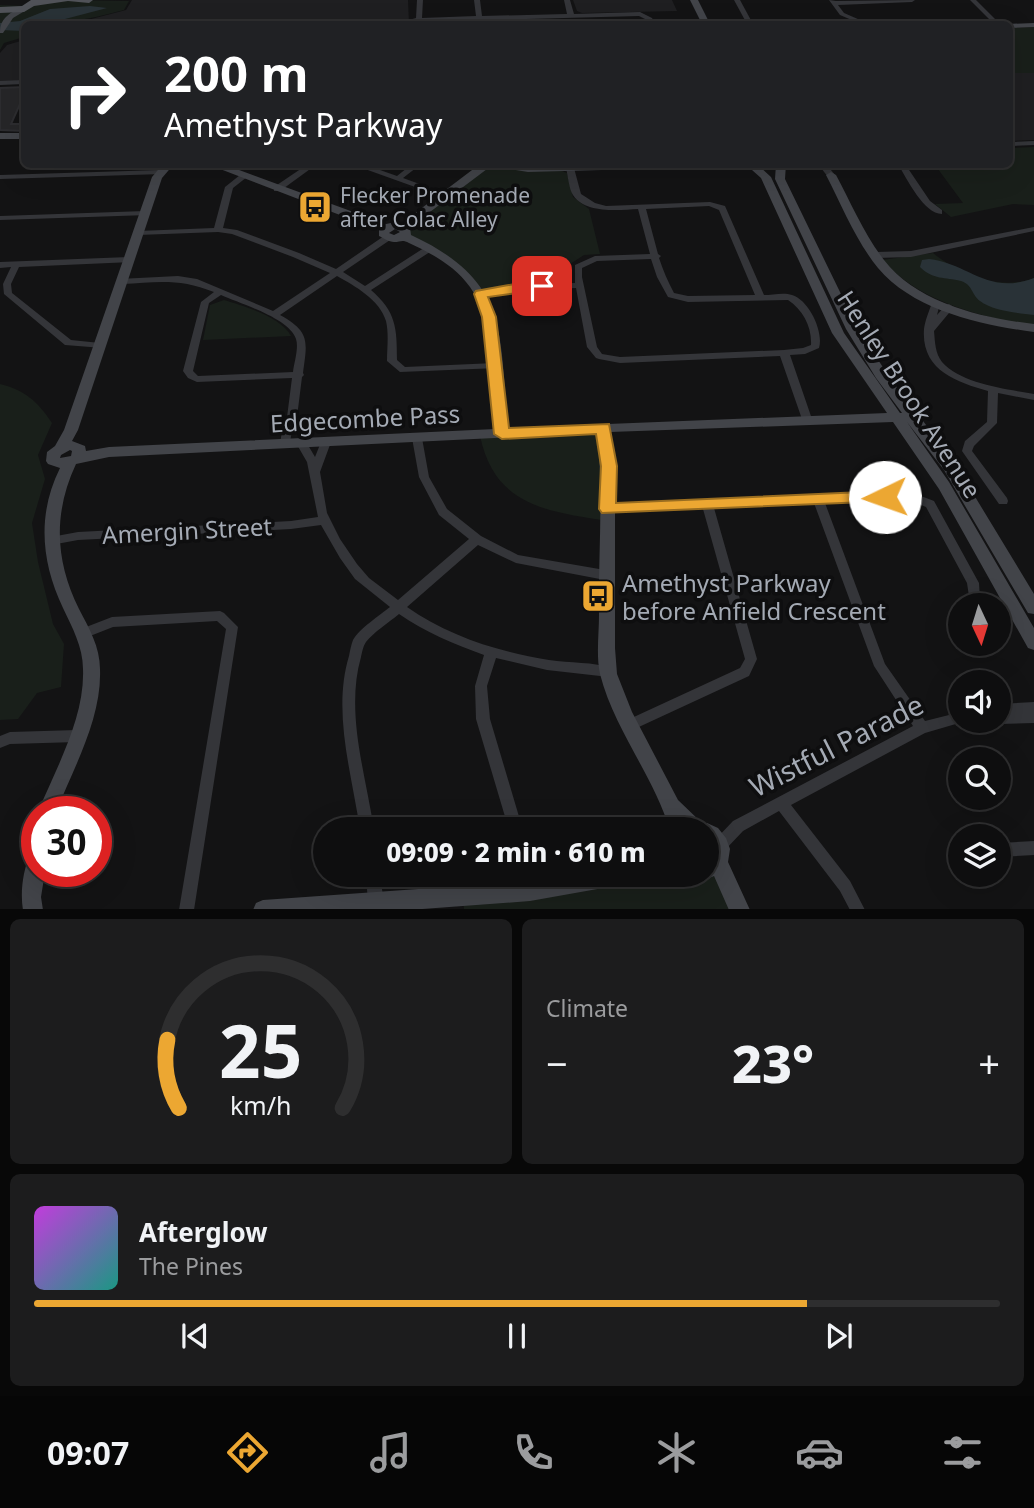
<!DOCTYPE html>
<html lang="en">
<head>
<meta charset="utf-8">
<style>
  :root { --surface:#0e0e0f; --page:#1c1c1d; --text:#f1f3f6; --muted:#9b9c9e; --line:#2e2e2f; --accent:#eca732 }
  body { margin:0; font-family:"Noto Sans",sans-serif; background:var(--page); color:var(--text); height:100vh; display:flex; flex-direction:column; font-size:26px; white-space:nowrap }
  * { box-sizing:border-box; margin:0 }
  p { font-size:23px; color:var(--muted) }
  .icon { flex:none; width:38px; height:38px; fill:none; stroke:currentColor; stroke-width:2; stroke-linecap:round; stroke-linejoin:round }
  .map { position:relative; height:909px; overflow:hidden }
  .sheet { display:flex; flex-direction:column; gap:10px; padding:10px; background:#080808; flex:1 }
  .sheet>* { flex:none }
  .top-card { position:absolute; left:21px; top:21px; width:992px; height:147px; border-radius:10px; box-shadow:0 7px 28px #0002,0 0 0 2px var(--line); background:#202124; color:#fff; overflow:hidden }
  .needle { width:46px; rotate:176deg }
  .fabs { position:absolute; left:948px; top:593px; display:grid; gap:14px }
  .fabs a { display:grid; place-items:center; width:63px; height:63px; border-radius:50%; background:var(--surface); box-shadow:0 7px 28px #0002,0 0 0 2px var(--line); font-size:35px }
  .speed { position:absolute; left:21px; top:796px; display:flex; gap:14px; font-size:35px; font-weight:700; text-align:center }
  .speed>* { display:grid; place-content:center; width:91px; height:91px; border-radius:50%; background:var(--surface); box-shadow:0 7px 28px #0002,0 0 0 2px var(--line); line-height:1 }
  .speed .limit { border:10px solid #d22; background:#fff; color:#111 }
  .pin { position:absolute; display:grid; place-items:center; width:60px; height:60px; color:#fff; margin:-30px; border-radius:14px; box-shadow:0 4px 10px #0006 }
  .me { position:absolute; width:77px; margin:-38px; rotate:267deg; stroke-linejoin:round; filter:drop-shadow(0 0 5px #0008) }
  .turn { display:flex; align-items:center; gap:24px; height:147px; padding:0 28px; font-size:32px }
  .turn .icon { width:91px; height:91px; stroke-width:2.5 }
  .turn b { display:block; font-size:49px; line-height:60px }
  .big { font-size:52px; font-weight:800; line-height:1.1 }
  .sheet .widget { flex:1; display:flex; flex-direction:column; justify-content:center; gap:10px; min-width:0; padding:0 24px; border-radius:10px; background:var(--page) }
  .sheet .dial { align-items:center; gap:0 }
  .dial svg { height:182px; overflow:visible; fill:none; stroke:var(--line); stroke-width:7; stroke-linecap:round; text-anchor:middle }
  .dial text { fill:var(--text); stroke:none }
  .song { display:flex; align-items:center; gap:21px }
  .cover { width:84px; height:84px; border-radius:10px; background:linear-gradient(135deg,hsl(290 70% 55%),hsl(170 70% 35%)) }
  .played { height:7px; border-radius:4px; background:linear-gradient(90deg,var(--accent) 80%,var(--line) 80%) }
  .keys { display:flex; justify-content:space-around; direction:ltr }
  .heat { display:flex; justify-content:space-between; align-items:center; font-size:38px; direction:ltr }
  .sheet .tiles { flex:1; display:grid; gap:10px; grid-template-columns:1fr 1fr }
  .widget:last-child { grid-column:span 2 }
  .trip { position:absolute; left:313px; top:817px; width:406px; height:70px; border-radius:35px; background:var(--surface); box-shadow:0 7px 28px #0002,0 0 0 2px var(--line); font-weight:800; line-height:70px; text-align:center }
  .tab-bar { display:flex; height:112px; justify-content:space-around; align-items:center; background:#060606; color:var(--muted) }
  .tab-bar .icon { width:49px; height:49px }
  .tab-bar .selected { color:var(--accent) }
  .tab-bar b { font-size:32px; color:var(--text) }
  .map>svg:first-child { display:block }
</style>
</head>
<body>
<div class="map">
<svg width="1034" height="910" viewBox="0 0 1034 910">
  <rect width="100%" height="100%" fill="#131314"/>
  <!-- built -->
  <g fill="#1f1f21">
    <path d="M132 0H408L409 24H72L126 10Z"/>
    <path d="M573 0H672L677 11 582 13 577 11Z"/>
    <path d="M24 40V81L0 82V53L7 45Z"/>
    <path d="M1010 73H1034V140L1010 141Z"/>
  </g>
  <!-- green -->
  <g fill="#191f1a">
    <path d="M62 0 129 1 124 10C86 20 64 24 24 24V37L4 43 0 50V5L28 6Z"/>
    <path d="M1034 27V73H1010V28Z"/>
    <path d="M1034 147V205L1013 204 951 217 935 204 963 203 935 165 1010 164V148Z"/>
    <path d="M487 166 528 171 559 170 567 173 573 197 589 209 600 254 584 255 567 266 568 277 560 283 479 289 460 266 411 237 407 227Z"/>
    <path d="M933 253C960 275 1000 291 1034 278V327C978 315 923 304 882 260Z"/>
    <path d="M224 300C244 306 281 317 291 336L203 340 210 305Z"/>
    <path d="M0 384C25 390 38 402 52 423L38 455 45 479 32 523 38 562 53 624 64 644 61 687 37 693 18 719 0 720Z"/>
    <path d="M605 430 607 521C546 511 495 506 480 436Z"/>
    <path d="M707 867 740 909 464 910 463 896 608 887 642 875H707Z"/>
  </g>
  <!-- water -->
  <g fill="#293237">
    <path d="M90 6 107 8 46 24H24V31L0 30V23L20 21 50 9Z"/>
    <path d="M929 259C968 263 988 296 1034 278V315C1018 313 993 311 980 301 971 294 973 285 961 281 945 277 933 280 920 267L922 260Z"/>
  </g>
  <!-- building -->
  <path fill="#262628" stroke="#2d2d30" stroke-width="2" d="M24 87V95L11 124H24V131L0 130V88Z"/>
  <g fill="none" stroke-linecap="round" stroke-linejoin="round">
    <!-- street -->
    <g fill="#343539" fill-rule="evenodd">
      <path d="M417 0H423L422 18 476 16 474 0H480L482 16 567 14 564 0H570L574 14 640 12 652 18 655 24H649L647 20 639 16 422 22V24H416V22L409 20 416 18Z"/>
      <path d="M734 0H740L753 24H747Z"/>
      <path d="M829 0 836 1 915 0 912 2 838 5 844 13 867 23 868 24H861L840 15Z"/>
      <path d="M970 0H976L1000 24H994Z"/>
      <path d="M797 21 800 23 799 24H791Z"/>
      <path d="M24 80V84L0 85V81Z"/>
      <path d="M1034 141V145L1010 146V142Z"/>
      <path d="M308 164H317L280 191H274V187Z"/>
      <path d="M351 164H363L397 176 412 164H421L403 178 450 195 449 197H443Z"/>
      <path d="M818 164H826L835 175 828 177Z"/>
      <path d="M898 164H905L930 201 942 210V214C924 214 907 179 898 164Z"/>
      <path d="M567 166 574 168 581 194 595 203 606 206 710 202 725 206 764 295C772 295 784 292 792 295 809 300 824 332 819 348L805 354 790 355 813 422 812 424H804L803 422 780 356 620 363 599 359 596 358 587 347 576 288 520 290 478 296V292L520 284 575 283V265L595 256 650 254 638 209C619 210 585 214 573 195 569 189 568 176 566 168ZM709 206 719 210 755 295 688 296 674 293C668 282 663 270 659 258L661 256 658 254 646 209ZM651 259 657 277 668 297 688 302 788 300C803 310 812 327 811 345L803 348 784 350 620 357 602 354 597 347 582 277V268L597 261Z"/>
      <path d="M160 170H163V174L0 179V175Z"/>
      <path d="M240 175H243L247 177 233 188 223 228 237 230 299 253 336 269 384 236H390V240L343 272 365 286 427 246H433V250L371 290C396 312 397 327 397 360L405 367 495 363 498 364 500 366 498 368 400 372 387 361C387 348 389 334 386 321 380 300 355 286 337 276L280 315C311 332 307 342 303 373L304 375 302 377 296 425 292 431 289 447 285 448 280 444 282 431 286 425 292 378 197 382 188 378 183 371 201 302 214 292C180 278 157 282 122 284L118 281 119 279 178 276 197 279 273 311 330 273 293 257 232 234 218 232 138 235 134 233 138 231 214 228 225 187ZM221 295C241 304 289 318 296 339 299 348 294 363 293 372L198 376 193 371 209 303Z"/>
      <path d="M145 211H148V215L0 220V216Z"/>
      <path d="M1034 227V231L911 257 876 258 872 255 876 252 911 251Z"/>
      <path d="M129 257 133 260 132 262 19 267 11 284 12 293 71 340 100 343 103 344 105 346 103 348 65 345 4 294 3 284 11 267 0 268V262Z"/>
      <path d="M936 300 940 303 937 315 946 305 949 304 954 307 934 331C935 342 935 353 942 362 961 384 1007 389 1034 394V400L998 393 997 423 974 446 972 451 1007 498 1008 501 1007 504H999L962 451 965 441 987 422 988 391C956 382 921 370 924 329 925 321 929 311 932 303Z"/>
      <path d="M417 434 422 438 429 477 447 509 481 536 518 555 605 570 609 572 611 575 609 578 605 580 516 563 478 545 407 607C448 636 499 652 549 660 570 663 593 662 613 668L615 672 613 676 609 677 547 670 496 658 487 686 490 719 523 830H509L476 719 475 686 484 655C454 644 425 632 399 614 388 623 374 632 366 642 363 646 362 653 361 657 345 713 366 775 374 830H360C352 774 332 712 349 656 350 651 351 645 353 640 359 629 380 615 390 607L355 579 340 558 321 525 291 529 78 540 51 545 47 544 45 541 47 538 51 537 78 532 291 521 318 517 307 462 296 443 301 439 305 440 315 457 321 442 326 438 331 442 320 472 327 513 340 539 357 564 369 578 398 600 469 539 439 515 419 477 412 438Z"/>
      <path d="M908 491 934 501 979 583 980 600 978 603 974 605 970 603 967 583 926 507 907 499 825 503 885 664 925 721 961 712V721H966L925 733 791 805 850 881 865 910H850L840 891 779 811 743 831 725 850 720 852 715 850 713 845 715 840 733 821 913 726 874 666 814 503 714 508 757 659 749 676 628 732 623 730 621 726 623 722 740 668 745 659 703 509 608 513 604 512 602 509 604 506 608 505Z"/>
      <path d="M220 611 224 613 238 627 194 910H179L226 629 217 621 113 627 85 638 81 637 79 633 81 629 112 617Z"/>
      <path d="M1034 702V723L999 724 994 722 999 721V704Z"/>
      <path d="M77 730 82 732 84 736 82 740 77 742 10 744 0 748V736L10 732Z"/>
      <path d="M1034 841V855L999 857V843Z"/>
      <path d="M366 875H380L384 903 381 908H371L368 903Z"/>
    </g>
    <!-- secondary -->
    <g fill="#424449" fill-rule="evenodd">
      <path d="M690 0H698L710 24H702Z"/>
      <path d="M21 7 28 9 13 18 3 33H0C0 18 9 14 21 7Z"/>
      <path d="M1034 23V27L1010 28V24H1007Z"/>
      <rect x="0" y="133" width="24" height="6"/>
      <path d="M163 164H174L162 178 78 430 72 441 85 446 86 451 109 447 495 429C491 387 495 321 470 287 455 266 431 253 409 243 402 239 401 242 394 242 389 242 383 238 379 236V230L207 164H223L386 224 396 222 402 223 480 164H717L712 167 528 172 491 166 410 227 411 235C510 281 499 332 508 428L887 413 832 333 761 178 752 170 732 164 758 165 771 177 844 333 900 413H902L876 378 846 329 775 179 776 164H786L785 179 858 329 886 372 954 462 1034 594V614L1028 613 944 470 907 422 949 482 1034 628V650L1028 648 939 489 893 422 610 432 615 500V648L617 674 632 712 678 800 703 824 707 823 718 828 726 838 730 849 728 862 750 910H729L714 876 707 879 700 875H707V858L710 856 707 830H670C653 775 614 729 600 674 596 655 599 634 599 615 598 554 604 493 597 433L109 457 76 464C53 513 55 561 79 609 89 628 100 647 100 669 102 718 74 767 56 812H38C56 768 85 718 83 669 83 647 72 627 63 608 41 562 37 514 60 468L48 464 46 461 47 452 55 446 64 430 152 177ZM395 229 400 232 394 235 389 233ZM70 450 72 451 71 456 60 458 61 455Z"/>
      <path d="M831 172 836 175C851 203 864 234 884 260 917 303 982 318 1034 324V332C982 325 914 311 878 268 856 241 842 206 826 175Z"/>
      <path d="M37 852V872H45L41 897 43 910H23C20 892 23 871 30 854Z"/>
      <path d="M565 875H630L627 882 620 885 530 901 409 910H253L256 903 263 900 530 881Z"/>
    </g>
    <!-- primary -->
    <path fill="#505258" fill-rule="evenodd" d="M31 0H93L89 3 68 1 34 6 24 12 0 13V7L22 6Z"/>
  </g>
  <!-- route -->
  <path fill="#eca732" stroke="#996d20" stroke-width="2" d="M542 282 549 286 547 289 488 297 496 317 509 428 609 424 617 466 616 503 885 491 894 497 891 501 602 513 599 509 601 466 596 434 502 439 494 434 482 317 474 294 476 291 520 283Z"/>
  <!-- icons -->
  <defs>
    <symbol id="bus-square" viewBox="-11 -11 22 22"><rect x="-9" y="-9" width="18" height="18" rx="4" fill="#eca732" stroke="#0e0e0f"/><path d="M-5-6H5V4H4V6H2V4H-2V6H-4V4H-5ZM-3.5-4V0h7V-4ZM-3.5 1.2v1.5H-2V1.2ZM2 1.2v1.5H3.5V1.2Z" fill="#111"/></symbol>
  </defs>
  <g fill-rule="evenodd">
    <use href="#bus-square" x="296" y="188" width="38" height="38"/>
    <use href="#bus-square" x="579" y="577" width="38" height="38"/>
  </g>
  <g text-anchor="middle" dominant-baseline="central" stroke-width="7" stroke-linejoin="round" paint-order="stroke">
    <!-- far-poi labels -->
    <g font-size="21" fill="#a4aab4" stroke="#0e0e0f" text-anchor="start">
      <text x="340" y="195">Flecker Promenade<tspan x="340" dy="24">after Colac Alley</tspan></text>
    </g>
    <!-- street labels -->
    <g font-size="24" fill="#a4aab4" stroke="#0e0e0f">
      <text transform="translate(910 394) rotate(57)">Henley Brook Avenue</text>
      <text transform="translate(365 418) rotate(-3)">Edgecombe Pass</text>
      <text transform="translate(187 530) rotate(-3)">Amergin Street</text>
    </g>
    <!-- poi labels -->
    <g font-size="24" fill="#a4aab4" stroke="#0e0e0f" text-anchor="start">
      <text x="622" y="582">Amethyst Parkway<tspan x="622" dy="28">before Anfield Crescent</tspan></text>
    </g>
    <!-- near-street labels -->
    <g font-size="28" fill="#a4aab4" stroke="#0e0e0f">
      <text transform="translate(836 745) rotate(-27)">Wistful Parade</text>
    </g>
  </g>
</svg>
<div class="fabs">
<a><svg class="needle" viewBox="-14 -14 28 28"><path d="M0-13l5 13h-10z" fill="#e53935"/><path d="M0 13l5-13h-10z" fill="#9b9c9e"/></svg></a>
<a><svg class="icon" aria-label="sound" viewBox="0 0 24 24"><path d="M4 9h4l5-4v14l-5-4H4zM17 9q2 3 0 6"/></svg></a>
<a><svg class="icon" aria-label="search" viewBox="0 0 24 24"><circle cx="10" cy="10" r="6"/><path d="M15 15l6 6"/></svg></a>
<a><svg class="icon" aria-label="layers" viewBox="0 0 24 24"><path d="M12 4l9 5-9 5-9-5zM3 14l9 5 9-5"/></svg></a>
</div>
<div class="speed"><div class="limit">30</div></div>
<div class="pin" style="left:542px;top:286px;background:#d93025"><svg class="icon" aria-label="arrive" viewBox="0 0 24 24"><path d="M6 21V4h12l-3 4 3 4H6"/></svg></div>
<svg class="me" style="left:885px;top:497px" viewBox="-20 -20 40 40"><circle r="19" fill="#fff"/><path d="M0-13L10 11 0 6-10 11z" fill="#eca732"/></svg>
<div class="trip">09:09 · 2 min · 610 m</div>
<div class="top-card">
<div class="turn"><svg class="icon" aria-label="right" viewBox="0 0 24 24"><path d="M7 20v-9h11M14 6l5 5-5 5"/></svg><div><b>200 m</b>Amethyst Parkway</div></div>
</div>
</div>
<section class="sheet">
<div class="tiles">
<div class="widget dial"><svg viewBox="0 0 100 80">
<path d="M14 69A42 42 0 1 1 86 69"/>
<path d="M14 69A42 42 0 0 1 9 39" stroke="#eca732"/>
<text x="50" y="56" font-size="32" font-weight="700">25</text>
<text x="50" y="72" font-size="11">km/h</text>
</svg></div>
<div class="widget"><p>Climate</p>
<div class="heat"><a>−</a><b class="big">23°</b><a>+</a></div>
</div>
<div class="widget">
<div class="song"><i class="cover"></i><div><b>Afterglow</b><p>The Pines</p></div></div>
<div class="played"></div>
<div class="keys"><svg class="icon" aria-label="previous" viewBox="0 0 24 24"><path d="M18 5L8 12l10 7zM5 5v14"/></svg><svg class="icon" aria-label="pause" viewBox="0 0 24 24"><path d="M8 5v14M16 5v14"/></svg><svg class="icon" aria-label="next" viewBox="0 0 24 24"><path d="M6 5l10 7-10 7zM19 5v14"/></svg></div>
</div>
</div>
</section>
<nav class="tab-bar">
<b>09:07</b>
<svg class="icon selected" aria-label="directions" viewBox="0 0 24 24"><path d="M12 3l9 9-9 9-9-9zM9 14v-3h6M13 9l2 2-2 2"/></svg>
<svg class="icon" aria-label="music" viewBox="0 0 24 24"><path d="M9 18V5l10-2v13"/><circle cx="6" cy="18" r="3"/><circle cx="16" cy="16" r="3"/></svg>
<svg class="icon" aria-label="phone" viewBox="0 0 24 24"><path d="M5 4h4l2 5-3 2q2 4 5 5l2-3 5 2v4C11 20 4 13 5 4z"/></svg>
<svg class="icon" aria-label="climate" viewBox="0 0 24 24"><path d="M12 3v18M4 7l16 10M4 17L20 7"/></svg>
<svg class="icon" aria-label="car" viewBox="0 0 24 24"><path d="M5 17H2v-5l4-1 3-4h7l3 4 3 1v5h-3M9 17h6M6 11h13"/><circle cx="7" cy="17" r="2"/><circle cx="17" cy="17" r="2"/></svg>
<svg class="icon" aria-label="filters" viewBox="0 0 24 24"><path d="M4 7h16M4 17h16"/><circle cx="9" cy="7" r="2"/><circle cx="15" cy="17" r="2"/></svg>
</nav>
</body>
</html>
